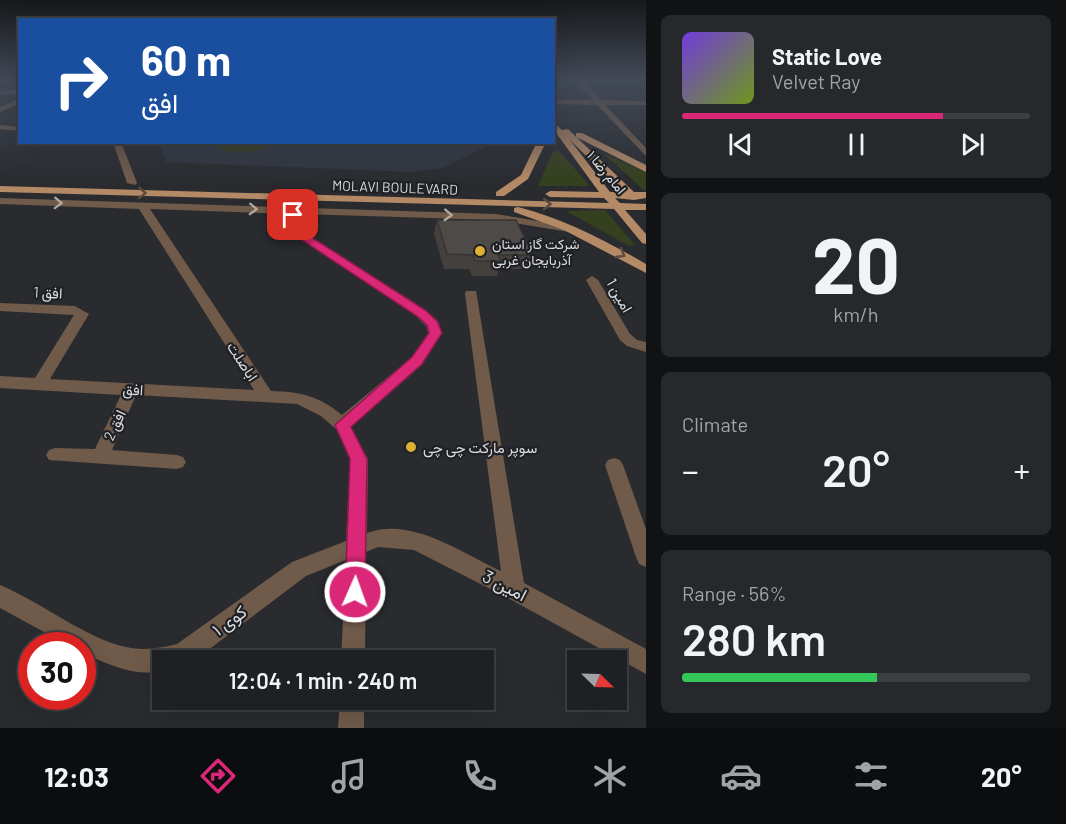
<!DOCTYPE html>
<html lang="en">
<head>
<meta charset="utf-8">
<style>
  :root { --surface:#1f2023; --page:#27282b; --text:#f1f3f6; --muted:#a1a3a6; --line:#3c3e41; --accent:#db2777 }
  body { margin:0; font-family:Barlow,Vazirmatn,sans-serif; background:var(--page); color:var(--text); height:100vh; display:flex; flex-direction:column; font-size:22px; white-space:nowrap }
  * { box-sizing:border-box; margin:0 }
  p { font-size:20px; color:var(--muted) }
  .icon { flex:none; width:33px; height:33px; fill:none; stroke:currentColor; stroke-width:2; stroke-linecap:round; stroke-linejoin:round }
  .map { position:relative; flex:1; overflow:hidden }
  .side { display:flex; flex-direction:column; gap:15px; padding:15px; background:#111213; width:420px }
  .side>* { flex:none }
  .hud { position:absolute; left:18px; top:18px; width:537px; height:126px; border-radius:0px; box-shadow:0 6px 24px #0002,0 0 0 2px var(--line); background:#1a4fa0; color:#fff; overflow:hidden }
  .needle { width:39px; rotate:113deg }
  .buttons { position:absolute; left:567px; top:650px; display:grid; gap:12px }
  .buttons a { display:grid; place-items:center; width:60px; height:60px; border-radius:0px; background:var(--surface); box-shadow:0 6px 24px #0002,0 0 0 2px var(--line); font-size:30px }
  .speed { position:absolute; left:18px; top:632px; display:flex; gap:12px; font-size:30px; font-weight:700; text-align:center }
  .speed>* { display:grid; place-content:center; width:78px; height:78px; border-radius:50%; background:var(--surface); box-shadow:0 6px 24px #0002,0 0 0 2px var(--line); line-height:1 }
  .speed .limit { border:9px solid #d22; background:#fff; color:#111 }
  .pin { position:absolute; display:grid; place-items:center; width:51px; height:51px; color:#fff; margin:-26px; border-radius:12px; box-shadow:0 3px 9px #0006 }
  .me { position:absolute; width:66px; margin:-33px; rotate:2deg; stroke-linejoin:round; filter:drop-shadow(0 0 4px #0008) }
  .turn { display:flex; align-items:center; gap:21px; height:126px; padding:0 24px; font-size:27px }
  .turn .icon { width:78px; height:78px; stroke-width:2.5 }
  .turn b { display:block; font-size:42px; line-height:51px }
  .big { font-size:45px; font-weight:600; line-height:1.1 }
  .side .tile { flex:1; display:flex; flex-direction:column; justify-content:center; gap:9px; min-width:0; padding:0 21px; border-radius:9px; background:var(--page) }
  .side .dial { align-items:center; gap:0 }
  .dial b { font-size:78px; line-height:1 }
  .song { display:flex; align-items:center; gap:18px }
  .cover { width:72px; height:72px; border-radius:9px; background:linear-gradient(135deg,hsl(260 70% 55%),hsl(80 70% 35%)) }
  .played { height:6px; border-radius:3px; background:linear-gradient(90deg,var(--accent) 75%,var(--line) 75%) }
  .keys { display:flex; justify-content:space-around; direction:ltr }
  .heat { display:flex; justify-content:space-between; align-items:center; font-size:33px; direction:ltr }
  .charge { height:9px; border-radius:4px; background:linear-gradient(90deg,#34c759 56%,var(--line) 0) }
  .trip { position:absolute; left:152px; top:650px; width:342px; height:60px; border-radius:0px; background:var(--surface); box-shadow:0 6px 24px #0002,0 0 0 2px var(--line); font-weight:600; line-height:60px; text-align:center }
  .tab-bar { display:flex; height:96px; justify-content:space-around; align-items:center; background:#0c0d0e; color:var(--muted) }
  .tab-bar .icon { width:42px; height:42px }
  .tab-bar .selected { color:var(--accent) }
  .tab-bar b { font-size:27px; color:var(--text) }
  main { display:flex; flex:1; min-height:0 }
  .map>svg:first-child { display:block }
</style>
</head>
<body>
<main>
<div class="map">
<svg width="646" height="728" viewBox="0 0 646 728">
  <rect width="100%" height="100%" fill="#292b2f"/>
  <!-- built -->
  <path fill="#30353e" d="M159 143H493L442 168 411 172 166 162Z"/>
  <!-- green -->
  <g fill="#35401e">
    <path d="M212 143H269L274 146C254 151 229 159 212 143Z"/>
    <path d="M553 151H559L590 186H538Z"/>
    <path d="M603 153 646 172V191H645Z"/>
    <path d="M605 210 635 245 629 246 566 211Z"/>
  </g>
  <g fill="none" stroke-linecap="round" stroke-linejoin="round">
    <!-- minor -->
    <g fill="#705b4a" fill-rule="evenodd">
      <path d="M575 80H582L601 100 646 101V105H605L646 148V156L597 105 554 104V100H593Z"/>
      <path d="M20 89V93L0 95V91Z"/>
      <path d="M20 98V103L0 112V107Z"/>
      <path d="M0 125 20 127V131L0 129Z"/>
      <path d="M113 142H121L137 183 135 185 127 183Z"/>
      <path d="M0 198 496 214 573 227V231L569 232 496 220 301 214 297 219 301 230 426 310 438 321 442 333 422 365 351 427 368 459 367 533C411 516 462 553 501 571L465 294 466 291H476L524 583 646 649V674L506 597 414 550 378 547 366 552 365 660H341L346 560 306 576 195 660H162V671C135 677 111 665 87 655L82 653V645H68L0 608V585C39 601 87 639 126 647 143 651 160 648 177 644L292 562 346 541 350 459 336 429 321 416 297 404 136 395 112 450 177 455 183 457 186 462 183 467 177 469 49 460 46 455 49 450 55 448 95 449 121 395 0 388V376L35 378 74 315 0 311V303L75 306 89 314 50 379 254 390 139 209 0 204ZM150 209 291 214 287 219 292 234 416 316 426 326 428 333 412 357 342 415C318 395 300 392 271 391Z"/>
      <path d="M592 276 598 280 630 334 637 340 646 342V352L627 346 620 340 586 280Z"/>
      <path d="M614 458 620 460 623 465 646 529V567L639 564 636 557 605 465 608 460Z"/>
      <path d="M340 699H364V728H338Z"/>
    </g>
    <!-- major -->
    <g fill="#b48966" fill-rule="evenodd">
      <path d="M554 123 562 130 568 129 634 192H646V198L634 200 615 198 620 203 646 204V210H625L646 234V244L642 243 614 209 0 192V186L609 203 604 198 550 197 545 194 550 191 599 192 554 130ZM570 140 623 192H610Z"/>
      <path d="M576 133H582L646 165V172L576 137Z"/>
      <path d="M537 142H546L528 179 504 196H496V192L521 175Z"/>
      <path d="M518 207C564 219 605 240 646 264V273L564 230 514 212V208Z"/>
    </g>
  </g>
  <!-- wall -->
  <path fill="#43403d" d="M437 220 533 255 529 269H499L497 276H472L469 269H444L434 234Z"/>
  <!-- building -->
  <path fill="#4e4a47" stroke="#373432" stroke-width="1.5" d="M437 220H516L533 255H498L501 261H475L473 255 447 254Z"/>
  <!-- one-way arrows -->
  <defs><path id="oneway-chevron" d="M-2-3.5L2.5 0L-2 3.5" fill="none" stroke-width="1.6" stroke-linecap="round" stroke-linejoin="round" transform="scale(1.5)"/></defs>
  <g stroke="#5b4b3f">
    <use href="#oneway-chevron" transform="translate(142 193) rotate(2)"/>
    <use href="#oneway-chevron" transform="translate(547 204) rotate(1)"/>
    <use href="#oneway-chevron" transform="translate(621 254) rotate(30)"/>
  </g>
  <g stroke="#b0a8a3">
    <use href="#oneway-chevron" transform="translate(58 203) rotate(2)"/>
    <use href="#oneway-chevron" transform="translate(253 209) rotate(2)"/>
    <use href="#oneway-chevron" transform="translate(448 215) rotate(3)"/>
  </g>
  <!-- sky -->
  <linearGradient id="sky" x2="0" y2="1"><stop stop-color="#17181a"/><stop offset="0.44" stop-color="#434a58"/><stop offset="1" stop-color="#434a58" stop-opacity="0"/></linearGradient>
  <rect width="646" height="182" fill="url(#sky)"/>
  <!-- route -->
  <path fill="#db2777" stroke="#8e194d" stroke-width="1.5" d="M290 213 298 215 297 225 300 230 425 310 437 321 442 333 422 364 351 427 367 459 365 592 362 599 355 602 348 599 345 592 350 459 335 425 412 357 429 333 427 325 417 316 293 234 287 225Z"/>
  <!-- markers -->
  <g fill="#ddb133" stroke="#1f2125" stroke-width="2">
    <circle cx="480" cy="251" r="6"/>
    <circle cx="411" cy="447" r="6"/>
  </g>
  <g text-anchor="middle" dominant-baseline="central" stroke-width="4.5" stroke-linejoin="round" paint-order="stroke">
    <!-- far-street labels -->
    <g font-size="14" fill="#dadbde" stroke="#1f2125">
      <text transform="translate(607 172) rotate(50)">امام رضا ۱</text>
      <text transform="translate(395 187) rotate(2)">MOLAVI BOULEVARD</text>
    </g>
    <!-- far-poi labels -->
    <g font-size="14" fill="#dadbde" stroke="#1f2125" text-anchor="start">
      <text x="492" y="243">شرکت گاز استان<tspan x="492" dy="16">آذربایجان غربی</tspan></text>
    </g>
    <!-- street labels -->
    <g font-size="15" fill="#dadbde" stroke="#1f2125">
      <text transform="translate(48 292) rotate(3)">افق 1</text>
      <text transform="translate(620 295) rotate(60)">امین 1</text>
      <text transform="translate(243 361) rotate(57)">اباصلت</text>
      <text transform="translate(133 389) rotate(3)">افق</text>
      <text transform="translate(114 425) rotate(-65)">افق 2</text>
    </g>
    <!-- poi labels -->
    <g font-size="15" fill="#dadbde" stroke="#1f2125" text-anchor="start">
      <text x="423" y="447">سوپر مارکت چی چی</text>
    </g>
    <!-- near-street labels -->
    <g font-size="18" fill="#dadbde" stroke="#1f2125">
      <text transform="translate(505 585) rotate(27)">امین 3</text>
      <text transform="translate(229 620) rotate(-36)">کوی ۱</text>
    </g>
  </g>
</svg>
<div class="buttons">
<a><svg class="needle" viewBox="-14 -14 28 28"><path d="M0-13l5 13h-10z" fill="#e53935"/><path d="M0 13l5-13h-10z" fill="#a1a3a6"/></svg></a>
</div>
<div class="speed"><div class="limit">30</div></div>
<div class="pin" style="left:293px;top:215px;background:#d93025"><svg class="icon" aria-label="arrive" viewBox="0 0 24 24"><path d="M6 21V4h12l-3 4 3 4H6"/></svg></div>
<svg class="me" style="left:355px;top:592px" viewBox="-20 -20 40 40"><circle r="17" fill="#db2777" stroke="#fff" stroke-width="3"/><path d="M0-11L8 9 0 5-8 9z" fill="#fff"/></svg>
<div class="trip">12:04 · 1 min · 240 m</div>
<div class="hud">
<div class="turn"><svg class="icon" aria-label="right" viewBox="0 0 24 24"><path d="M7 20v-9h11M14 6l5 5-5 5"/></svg><div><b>60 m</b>افق</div></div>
</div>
</div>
<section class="side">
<div class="tile">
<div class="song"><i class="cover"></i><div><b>Static Love</b><p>Velvet Ray</p></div></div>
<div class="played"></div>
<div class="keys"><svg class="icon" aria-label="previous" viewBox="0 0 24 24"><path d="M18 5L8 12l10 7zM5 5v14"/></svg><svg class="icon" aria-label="pause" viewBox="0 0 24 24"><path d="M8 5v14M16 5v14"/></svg><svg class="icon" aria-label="next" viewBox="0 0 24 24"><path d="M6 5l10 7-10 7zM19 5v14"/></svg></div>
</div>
<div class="tile dial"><b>20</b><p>km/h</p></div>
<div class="tile"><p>Climate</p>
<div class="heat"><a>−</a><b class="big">20°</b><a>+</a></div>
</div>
<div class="tile"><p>Range · 56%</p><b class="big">280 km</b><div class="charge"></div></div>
</section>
</main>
<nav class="tab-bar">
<b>12:03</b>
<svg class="icon selected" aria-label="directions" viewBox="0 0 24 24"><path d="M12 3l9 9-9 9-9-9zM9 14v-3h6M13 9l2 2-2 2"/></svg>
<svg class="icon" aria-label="music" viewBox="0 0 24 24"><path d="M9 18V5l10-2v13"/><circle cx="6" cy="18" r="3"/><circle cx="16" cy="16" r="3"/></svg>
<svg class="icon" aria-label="phone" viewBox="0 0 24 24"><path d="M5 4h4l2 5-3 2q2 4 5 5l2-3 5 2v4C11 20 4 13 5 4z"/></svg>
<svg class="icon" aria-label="climate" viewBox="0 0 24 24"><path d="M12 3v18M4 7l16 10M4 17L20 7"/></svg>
<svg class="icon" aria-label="car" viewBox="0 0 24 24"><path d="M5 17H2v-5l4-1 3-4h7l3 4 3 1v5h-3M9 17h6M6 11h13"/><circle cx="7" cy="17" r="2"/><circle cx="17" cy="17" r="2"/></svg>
<svg class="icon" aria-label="filters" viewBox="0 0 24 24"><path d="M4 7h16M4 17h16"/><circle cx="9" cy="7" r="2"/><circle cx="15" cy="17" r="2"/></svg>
<b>20°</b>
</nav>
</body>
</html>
